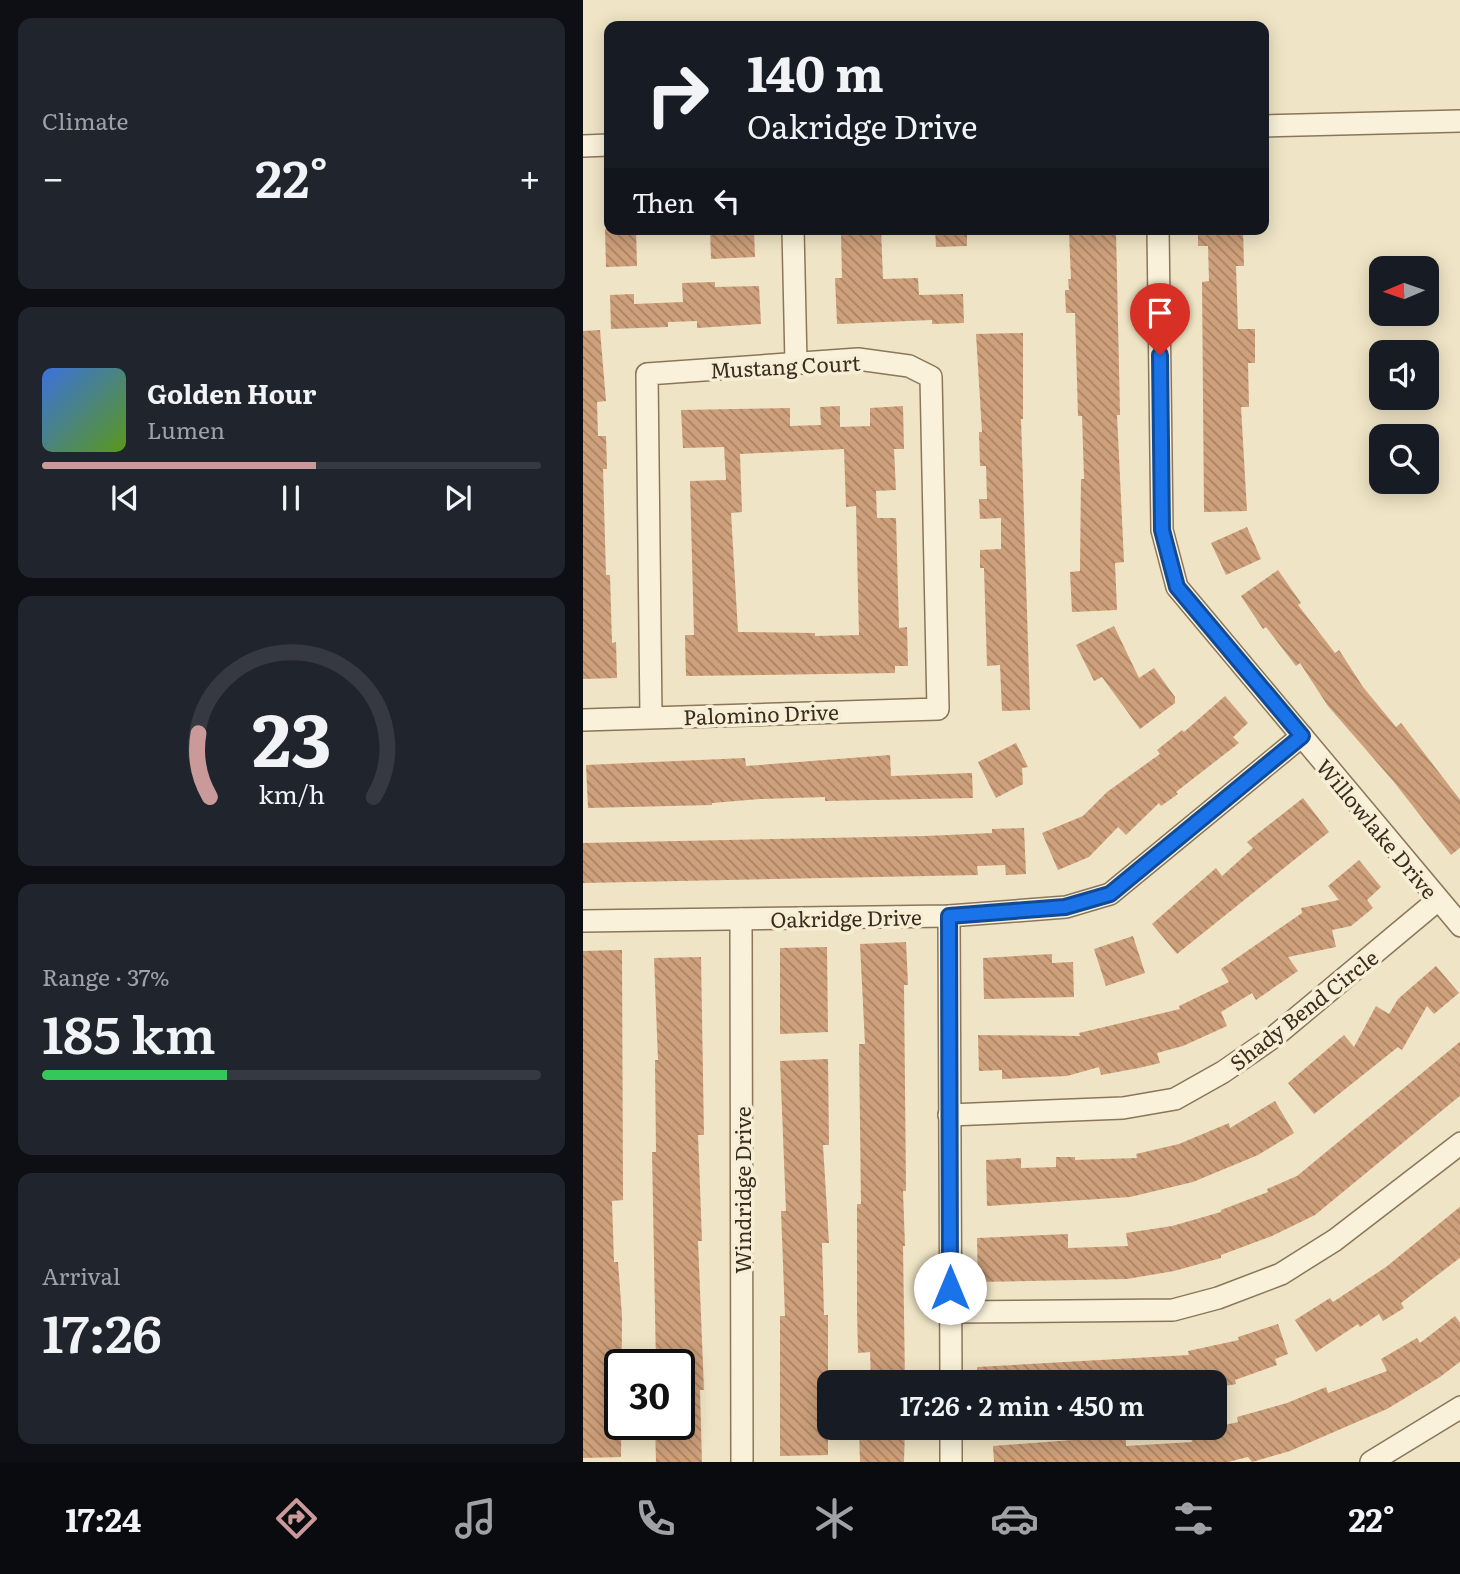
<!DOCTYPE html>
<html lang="en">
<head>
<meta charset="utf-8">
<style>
  :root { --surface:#171b24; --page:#20242c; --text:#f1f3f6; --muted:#9ea1a6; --line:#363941; --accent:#ca9a9a }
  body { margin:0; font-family:Literata,serif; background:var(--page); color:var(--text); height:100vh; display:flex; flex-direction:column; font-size:26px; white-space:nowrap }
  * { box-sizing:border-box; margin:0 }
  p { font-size:23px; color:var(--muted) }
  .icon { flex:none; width:38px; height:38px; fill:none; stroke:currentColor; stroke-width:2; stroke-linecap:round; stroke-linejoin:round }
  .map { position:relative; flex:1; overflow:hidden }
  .sheet { display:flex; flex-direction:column; gap:18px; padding:18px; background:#0d0f14; width:583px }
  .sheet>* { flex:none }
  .hud { position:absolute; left:21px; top:21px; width:665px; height:214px; border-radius:14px; box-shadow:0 4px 18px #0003; background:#171b24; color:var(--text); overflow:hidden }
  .needle { width:46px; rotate:268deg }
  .controls { position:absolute; left:786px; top:256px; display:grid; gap:14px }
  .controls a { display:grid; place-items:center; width:70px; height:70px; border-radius:14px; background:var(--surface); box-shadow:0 4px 18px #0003; font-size:35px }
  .speed { position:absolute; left:21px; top:1349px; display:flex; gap:14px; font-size:35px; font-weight:700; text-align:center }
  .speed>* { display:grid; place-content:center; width:91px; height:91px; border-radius:50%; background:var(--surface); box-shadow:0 4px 18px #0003; line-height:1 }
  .speed .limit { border:4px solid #111; border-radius:10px; background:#fff; color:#111 }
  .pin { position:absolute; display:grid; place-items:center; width:60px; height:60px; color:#fff; margin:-72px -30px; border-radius:50% 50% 50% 0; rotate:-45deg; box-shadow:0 0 7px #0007 }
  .pin .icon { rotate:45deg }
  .me { position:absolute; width:77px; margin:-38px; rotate:0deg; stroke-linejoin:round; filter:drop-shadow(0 0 5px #0008) }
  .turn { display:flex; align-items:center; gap:24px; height:147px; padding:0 28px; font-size:32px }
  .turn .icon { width:91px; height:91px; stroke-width:2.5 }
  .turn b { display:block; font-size:49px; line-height:60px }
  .then { display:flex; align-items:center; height:66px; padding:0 28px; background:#0003; gap:14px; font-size:26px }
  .big { font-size:52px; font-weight:600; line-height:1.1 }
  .sheet .tile { flex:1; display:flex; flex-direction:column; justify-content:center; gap:10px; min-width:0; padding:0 24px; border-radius:14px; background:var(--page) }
  .sheet .dial { align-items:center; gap:0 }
  .dial svg { height:182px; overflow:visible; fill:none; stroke:var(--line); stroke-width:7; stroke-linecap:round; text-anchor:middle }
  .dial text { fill:var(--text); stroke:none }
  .song { display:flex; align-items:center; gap:21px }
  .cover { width:84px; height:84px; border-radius:10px; background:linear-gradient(135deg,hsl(220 70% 55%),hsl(90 70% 35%)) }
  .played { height:7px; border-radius:4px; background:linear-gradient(90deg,var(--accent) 55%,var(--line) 55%) }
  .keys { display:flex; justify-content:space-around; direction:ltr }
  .heat { display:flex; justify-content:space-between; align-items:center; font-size:38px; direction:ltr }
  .charge { height:10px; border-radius:5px; background:linear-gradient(90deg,#34c759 37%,var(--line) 0) }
  .trip { position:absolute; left:234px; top:1370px; width:410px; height:70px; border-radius:14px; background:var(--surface); box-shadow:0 4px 18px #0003; font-weight:600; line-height:70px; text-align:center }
  .tab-bar { display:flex; height:112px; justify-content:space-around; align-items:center; background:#090b0e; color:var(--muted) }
  .tab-bar .icon { width:49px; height:49px }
  .tab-bar .selected { color:var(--accent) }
  .tab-bar b { font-size:32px; color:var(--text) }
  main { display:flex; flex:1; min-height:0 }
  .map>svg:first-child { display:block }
</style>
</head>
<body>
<main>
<section class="sheet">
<div class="tile"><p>Climate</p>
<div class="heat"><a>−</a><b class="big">22°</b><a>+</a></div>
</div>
<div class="tile">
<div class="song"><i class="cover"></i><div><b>Golden Hour</b><p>Lumen</p></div></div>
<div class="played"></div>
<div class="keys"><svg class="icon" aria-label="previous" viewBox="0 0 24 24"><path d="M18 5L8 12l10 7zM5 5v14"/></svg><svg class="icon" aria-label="pause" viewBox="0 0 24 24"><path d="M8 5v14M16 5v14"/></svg><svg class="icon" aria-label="next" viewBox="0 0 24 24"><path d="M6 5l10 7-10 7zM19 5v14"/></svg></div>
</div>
<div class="tile dial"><svg viewBox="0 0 100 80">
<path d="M14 69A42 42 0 1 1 86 69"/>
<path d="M14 69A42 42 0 0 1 9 41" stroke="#ca9a9a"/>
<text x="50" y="56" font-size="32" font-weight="700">23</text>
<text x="50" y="72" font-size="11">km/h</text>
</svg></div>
<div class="tile"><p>Range · 37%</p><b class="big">185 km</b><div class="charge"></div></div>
<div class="tile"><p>Arrival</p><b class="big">17:26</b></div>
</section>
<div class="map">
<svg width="878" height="1462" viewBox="0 0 878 1462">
  <defs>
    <pattern id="building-back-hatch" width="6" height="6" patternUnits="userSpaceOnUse" patternTransform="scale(1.75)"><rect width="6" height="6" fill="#cea07b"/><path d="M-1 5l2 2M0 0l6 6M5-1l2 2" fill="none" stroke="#a88364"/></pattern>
  </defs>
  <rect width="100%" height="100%" fill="#efe4c5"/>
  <!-- building -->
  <g fill="url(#building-back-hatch)" fill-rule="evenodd">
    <path d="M22 229H53L54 266 23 267Z"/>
    <path d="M127 229H171L172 257 128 259Z"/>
    <path d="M258 229H298L300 279 335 278 336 295 380 294 381 323 349 324V320L254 324 252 278H259Z"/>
    <path d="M352 229H384V246L353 247Z"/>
    <path d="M615 229H660L661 266H653L655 329H672V363H665L666 407H658L664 511 621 512 619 282 626 281 625 246H615Z"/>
    <path d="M533 231 537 415H534L541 562 532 563 534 610 489 612 487 572 497 571 498 479H501L499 416H495L492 313H483L482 290H486L485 279H488L486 233Z"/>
    <path d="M132 282V287L176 286 178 324 114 328V321L85 322V327L28 329 27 295 51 294V304L100 302 99 283Z"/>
    <path d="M17 330 23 401 14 402 15 436H23L24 469H20L23 575H27L29 643 33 642 34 678 0 679V331Z"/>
    <path d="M440 333V419H438L447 710 419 711 417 665 404 666 401 568H397V550L418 549V518L397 519 396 499H404L403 466H397L396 432H399L393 334Z"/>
    <path d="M257 406V427L287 426V408L320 406 321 449H311L313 490 293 491 294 518H313L316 628 324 627 325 666H312V673L103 676 102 635H111L107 481 143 480 141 447 100 448 98 410 207 408V426L238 425 237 407ZM261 449 263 507 273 506 276 635 232 636V633L155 632 148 513 159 512 157 454Z"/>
    <path d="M664 527 678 559 643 575 628 543Z"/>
    <path d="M695 570 718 603 715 605 752 653 756 650 780 687 813 727 818 723 878 801V847L868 855 811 782 745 706 717 663 713 666 683 627 680 629 658 596Z"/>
    <path d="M531 626 556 678 571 668 592 697V703L557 729 519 677 511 681 493 645Z"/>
    <path d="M642 696 665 723 650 737 656 743 593 792 595 794 578 806 576 803 543 835 535 827 506 857 475 870 459 833 500 816 524 792 577 754 574 750 599 730 601 732Z"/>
    <path d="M433 743 445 767 439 768 440 784 413 798 395 762Z"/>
    <path d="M307 755 308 776 389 773 390 798 242 801V797L177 799 129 803V805L5 808 3 765 162 758 163 766Z"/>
    <path d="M720 798 746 832 594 954 569 924 633 868 639 876 670 848 664 842Z"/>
    <path d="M441 828 443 874 423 875 422 865 394 866 395 875 0 883V843L342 836 409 833V829Z"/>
    <path d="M776 860 798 887 784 900 790 908 768 926 749 930 753 947 705 957 715 971 673 1000 669 993 638 1012 644 1026 600 1046 574 1053 577 1063 556 1068 518 1075 516 1067 484 1076 419 1079V1070L396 1071 395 1035 497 1036 496 1033 597 1009 596 1006 646 982 638 969 719 913 718 908 756 900 745 886Z"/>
    <path d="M550 936 562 973 523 986 511 949Z"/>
    <path d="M323 942 325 985H321L323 1191H320L322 1246H320L322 1382H288L287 1352 275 1353 274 1310V1204H278L276 1044H282L277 944Z"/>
    <path d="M244 947 245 1032 197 1034V948Z"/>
    <path d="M39 950 40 1200 29 1201 31 1262H35L39 1316 38 1457 0 1458V951Z"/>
    <path d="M469 954V963L490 962 491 997 401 999 400 958Z"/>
    <path d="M118 957 121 1135H115L119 1241H115L121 1390H117L119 1462H73L72 1424H96V1365H73L69 1152H73L72 1060H75L71 958Z"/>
    <path d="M853 966 876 993 851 1014 844 1006 819 1050 815 1047 731 1114 705 1083 761 1035 771 1047 793 1006 806 1014 815 999Z"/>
    <path d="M878 1041V1095L732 1215 689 1236 638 1255V1258L591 1271 544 1279 395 1282 394 1238 485 1234V1248L545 1246 543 1233 589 1226 638 1212V1210L685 1192 684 1189 714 1176Z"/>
    <path d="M245 1059 246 1145H240L246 1243H239L241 1315H245V1455L197 1456V1316H202L198 1211H203L197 1061Z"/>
    <path d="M692 1101 711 1133 675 1155 610 1182 547 1197 404 1206 403 1160 438 1158V1168L473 1167V1157H492V1160L554 1158 553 1154 596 1144 646 1123 647 1128Z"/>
    <path d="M878 1206V1257L818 1303 821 1308 800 1321 796 1314 777 1327 775 1324 733 1352 712 1320 747 1298 750 1302 803 1267Z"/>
    <path d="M872 1316 878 1324V1361L857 1377 804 1409 707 1451 669 1462 665 1457 645 1462H411L410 1446 543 1436V1446L609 1442 607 1433 655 1422 654 1417 704 1403 743 1387 745 1393 804 1371 798 1359 834 1338 837 1343Z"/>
    <path d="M695 1324 705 1354 692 1359 694 1365 652 1380 653 1384 632 1388V1382H394V1367L606 1355 605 1351 656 1340 655 1337Z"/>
    <path d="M276 1428H322L321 1462H277Z"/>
  </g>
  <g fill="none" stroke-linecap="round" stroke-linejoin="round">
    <defs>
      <g id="street">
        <path d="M681 126 878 121"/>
        <path d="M0 146 26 145"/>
        <path d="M210 229 213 363"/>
        <path d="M575 229 579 530 594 587 878 926"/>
        <path d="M0 720 355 709 348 377 326 366 275 359 64 374 68 716"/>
        <path d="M366 916 368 1382"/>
        <path d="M158 919 159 1462"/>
        <path d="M0 921 366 916 483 907 527 894 719 736"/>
        <path d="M366 1115 540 1108 592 1099 640 1072 692 1036 855 900"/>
        <path d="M367 1312 590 1310 635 1298 698 1274 752 1240 878 1143"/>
        <path d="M368 1428V1462"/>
        <path d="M788 1462 878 1407"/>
      </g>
    </defs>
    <!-- street casing -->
    <use href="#street" stroke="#8b765b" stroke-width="24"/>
    <!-- street -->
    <use href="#street" stroke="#f9f1d9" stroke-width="21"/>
  </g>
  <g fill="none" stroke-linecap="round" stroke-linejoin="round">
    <defs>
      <path id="route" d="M367 1288 366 916 482 907 527 894 719 736 594 587 579 530 577 355"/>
    </defs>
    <!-- route casing -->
    <use href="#route" stroke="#114b97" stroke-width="18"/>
    <!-- route -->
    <use href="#route" stroke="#1a73e8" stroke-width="12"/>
  </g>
  <g text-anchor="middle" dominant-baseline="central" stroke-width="7" stroke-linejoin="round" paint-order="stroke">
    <!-- street labels -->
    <g font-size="21" fill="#3a2d1f" stroke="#f6eed5">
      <text transform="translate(202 365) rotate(-3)">Mustang Court</text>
      <text transform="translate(178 713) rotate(-2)">Palomino Drive</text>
      <text transform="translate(795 828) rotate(50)">Willowlake Drive</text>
      <text transform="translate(263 917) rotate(-1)">Oakridge Drive</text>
      <text transform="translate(720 1009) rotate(-38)">Shady Bend Circle</text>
      <text transform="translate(158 1190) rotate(-90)">Windridge Drive</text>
    </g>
  </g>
</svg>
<div class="controls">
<a><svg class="needle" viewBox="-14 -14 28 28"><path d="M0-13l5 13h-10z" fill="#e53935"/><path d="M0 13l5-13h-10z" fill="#9ea1a6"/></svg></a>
<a><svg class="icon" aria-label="sound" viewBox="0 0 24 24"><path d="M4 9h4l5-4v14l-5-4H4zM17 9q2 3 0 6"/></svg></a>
<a><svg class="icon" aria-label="search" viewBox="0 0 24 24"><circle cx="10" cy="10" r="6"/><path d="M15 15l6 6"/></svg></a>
</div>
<div class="speed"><div class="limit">30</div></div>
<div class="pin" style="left:577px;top:355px;background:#d93025"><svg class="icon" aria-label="arrive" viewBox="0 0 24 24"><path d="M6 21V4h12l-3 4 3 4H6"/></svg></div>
<svg class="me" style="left:367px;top:1288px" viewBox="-20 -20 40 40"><circle r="19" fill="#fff"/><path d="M0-13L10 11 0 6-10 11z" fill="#1a73e8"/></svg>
<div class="trip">17:26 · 2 min · 450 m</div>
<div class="hud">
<div class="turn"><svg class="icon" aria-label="right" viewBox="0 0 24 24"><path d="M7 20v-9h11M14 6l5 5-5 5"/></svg><div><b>140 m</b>Oakridge Drive</div></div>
<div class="then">Then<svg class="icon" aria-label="left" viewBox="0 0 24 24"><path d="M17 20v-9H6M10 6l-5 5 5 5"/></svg></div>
</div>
</div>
</main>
<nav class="tab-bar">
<b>17:24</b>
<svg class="icon selected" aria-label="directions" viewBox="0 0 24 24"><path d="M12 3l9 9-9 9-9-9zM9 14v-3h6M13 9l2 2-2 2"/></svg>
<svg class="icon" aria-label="music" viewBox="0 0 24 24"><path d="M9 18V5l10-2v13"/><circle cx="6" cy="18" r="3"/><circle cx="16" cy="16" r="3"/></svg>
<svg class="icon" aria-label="phone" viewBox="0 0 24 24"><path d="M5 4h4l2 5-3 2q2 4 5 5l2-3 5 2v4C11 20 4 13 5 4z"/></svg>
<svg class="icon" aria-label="climate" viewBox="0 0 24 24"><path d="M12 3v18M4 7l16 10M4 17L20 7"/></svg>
<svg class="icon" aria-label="car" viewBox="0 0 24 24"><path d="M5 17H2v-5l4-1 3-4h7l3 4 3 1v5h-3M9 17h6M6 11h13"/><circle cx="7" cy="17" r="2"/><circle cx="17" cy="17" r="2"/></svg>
<svg class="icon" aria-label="filters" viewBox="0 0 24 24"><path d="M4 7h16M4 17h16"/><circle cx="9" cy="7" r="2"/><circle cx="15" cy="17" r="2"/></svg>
<b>22°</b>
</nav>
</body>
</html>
